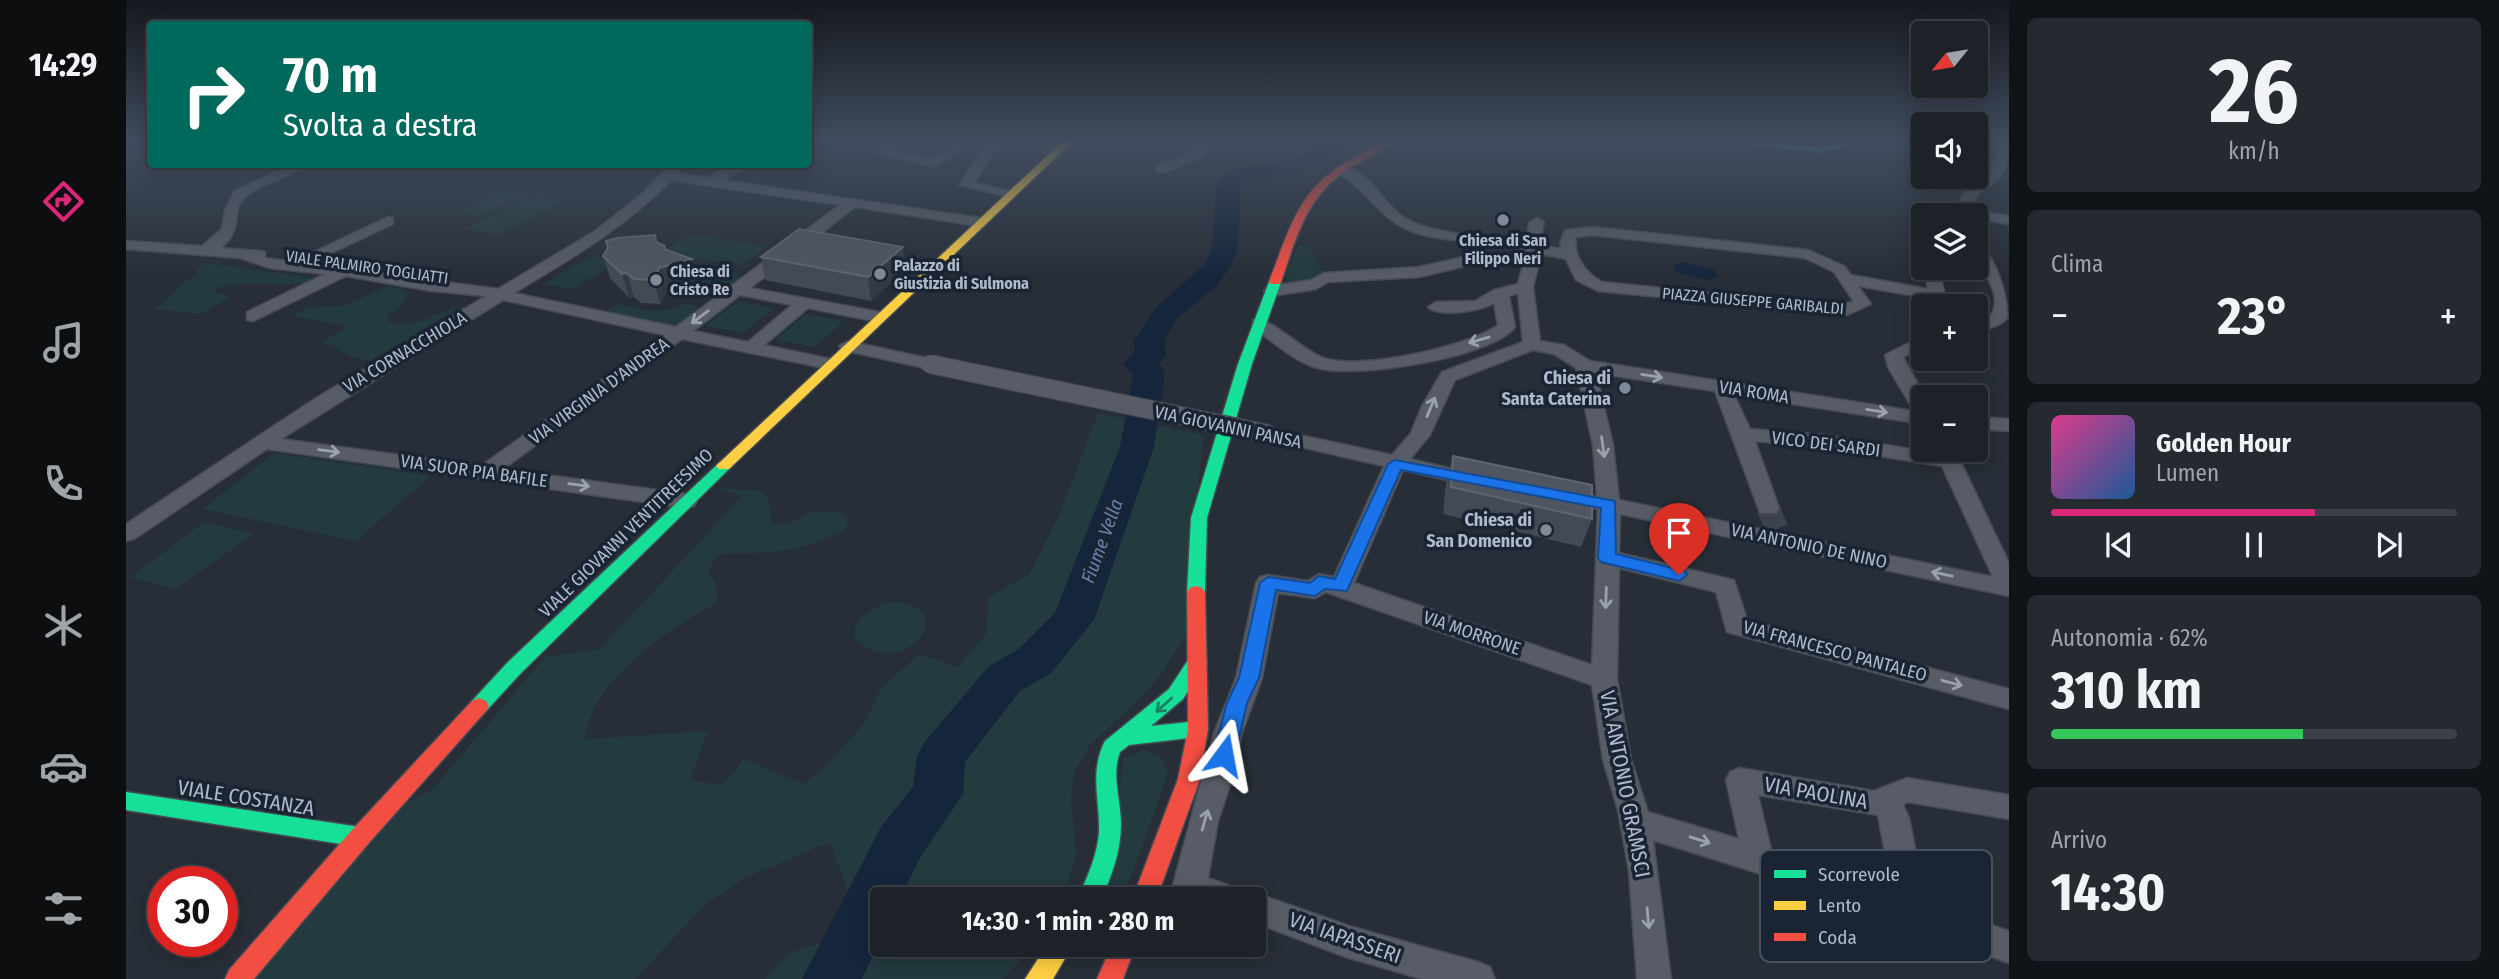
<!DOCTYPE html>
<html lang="it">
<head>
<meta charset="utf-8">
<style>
  :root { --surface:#1d2229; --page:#252a31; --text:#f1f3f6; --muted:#a0a4a8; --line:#3b3f46; --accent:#db2777 }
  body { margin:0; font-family:"Fira Sans Condensed",sans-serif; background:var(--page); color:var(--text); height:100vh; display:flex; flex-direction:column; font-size:26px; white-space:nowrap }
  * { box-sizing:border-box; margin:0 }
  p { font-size:23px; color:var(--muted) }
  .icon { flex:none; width:38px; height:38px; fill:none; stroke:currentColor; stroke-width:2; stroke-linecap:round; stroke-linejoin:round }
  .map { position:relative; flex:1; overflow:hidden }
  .sheet { display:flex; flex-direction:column; gap:18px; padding:18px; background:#101317; width:490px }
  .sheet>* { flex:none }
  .guide { position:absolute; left:21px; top:21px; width:665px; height:147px; border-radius:7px; box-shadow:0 4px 18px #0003,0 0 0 2px var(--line); background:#00695c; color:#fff; overflow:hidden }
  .needle { width:46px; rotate:240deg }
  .tools { position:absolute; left:1785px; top:21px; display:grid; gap:14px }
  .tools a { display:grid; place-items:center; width:77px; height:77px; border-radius:7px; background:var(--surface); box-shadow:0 4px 18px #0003,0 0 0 2px var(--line); font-size:35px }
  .speed { position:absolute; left:21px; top:866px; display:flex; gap:14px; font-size:35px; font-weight:700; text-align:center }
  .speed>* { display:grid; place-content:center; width:91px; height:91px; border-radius:50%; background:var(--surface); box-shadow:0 4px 18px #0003,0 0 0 2px var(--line); line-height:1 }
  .speed .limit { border:10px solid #d22; background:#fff; color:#111 }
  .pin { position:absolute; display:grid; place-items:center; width:60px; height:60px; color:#fff; margin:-72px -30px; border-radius:50% 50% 50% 0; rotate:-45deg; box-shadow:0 0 7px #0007 }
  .pin .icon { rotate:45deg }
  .me { position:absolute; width:77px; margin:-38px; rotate:13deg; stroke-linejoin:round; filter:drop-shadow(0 0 5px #0008) }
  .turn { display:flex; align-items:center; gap:24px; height:147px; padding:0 21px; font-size:32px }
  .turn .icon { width:91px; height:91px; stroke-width:2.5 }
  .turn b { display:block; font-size:49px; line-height:60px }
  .big { font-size:52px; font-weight:700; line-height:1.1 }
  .sheet .widget { flex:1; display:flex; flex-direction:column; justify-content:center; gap:10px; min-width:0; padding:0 24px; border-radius:10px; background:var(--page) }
  .sheet .dial { align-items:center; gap:0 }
  .dial b { font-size:91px; line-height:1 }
  .song { display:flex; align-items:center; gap:21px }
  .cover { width:84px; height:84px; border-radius:10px; background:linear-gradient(135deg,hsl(330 70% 55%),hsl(210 70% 35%)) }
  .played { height:7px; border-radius:4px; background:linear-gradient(90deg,var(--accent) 65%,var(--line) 65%) }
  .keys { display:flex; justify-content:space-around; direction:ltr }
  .heat { display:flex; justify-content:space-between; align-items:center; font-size:38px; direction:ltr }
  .charge { height:10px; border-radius:5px; background:linear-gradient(90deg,#34c759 62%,var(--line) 0) }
  .trip { position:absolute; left:744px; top:887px; width:396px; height:70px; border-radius:7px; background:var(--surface); box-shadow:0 4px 18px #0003,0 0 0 2px var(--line); font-weight:700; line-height:70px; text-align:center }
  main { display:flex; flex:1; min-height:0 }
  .tabs { display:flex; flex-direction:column; width:126px; justify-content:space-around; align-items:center; background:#0c0e10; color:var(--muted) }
  .tabs .icon { width:49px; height:49px }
  .tabs .current { color:var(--accent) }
  .tabs b { font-size:32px; color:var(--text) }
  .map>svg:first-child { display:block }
</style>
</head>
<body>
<main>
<nav class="tabs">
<b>14:29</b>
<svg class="icon current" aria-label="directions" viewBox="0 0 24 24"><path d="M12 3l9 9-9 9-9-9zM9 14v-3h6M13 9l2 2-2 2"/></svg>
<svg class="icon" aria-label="music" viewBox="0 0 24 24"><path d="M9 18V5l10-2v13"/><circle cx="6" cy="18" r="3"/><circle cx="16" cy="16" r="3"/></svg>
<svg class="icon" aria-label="phone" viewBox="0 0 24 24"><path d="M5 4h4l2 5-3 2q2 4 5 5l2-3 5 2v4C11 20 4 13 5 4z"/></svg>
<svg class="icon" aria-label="climate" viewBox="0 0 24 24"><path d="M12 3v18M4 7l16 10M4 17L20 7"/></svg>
<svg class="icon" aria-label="car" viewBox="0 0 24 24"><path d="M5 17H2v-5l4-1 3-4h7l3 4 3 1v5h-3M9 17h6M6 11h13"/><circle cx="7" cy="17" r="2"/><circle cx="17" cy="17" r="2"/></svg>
<svg class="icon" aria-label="filters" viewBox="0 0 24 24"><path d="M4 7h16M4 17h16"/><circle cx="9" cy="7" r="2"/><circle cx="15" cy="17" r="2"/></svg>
</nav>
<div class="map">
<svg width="1883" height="979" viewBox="0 0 1883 979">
  <rect width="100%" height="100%" fill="#272e37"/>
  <!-- green -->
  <g fill="#233a3e">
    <path d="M782 141H825L812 149 819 152 806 160 760 151Z"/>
    <path d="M372 191 397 195 355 217 329 213Z"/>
    <path d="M402 196 437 202 374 235 338 229Z"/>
    <path d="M564 234 641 247 615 266 536 252Z"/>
    <path d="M1173 244 1184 247 1197 273 1183 281 1162 285 1158 276Z"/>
    <path d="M465 256 492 262 447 289 418 284Z"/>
    <path d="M79 263 186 278 184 282C160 289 99 277 88 291L104 297 74 314 28 309C47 298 49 284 71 276V268Z"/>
    <path d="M587 267 607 271 617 278 602 288 582 289 570 274 572 270Z"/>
    <path d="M262 286 280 291 282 294 274 308 263 314 262 321C292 334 310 306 340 307L338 312C326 319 314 321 302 327 281 337 266 361 240 360 222 359 212 345 195 343L221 326 166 316 180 308 221 305Z"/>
    <path d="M612 301 648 308 617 333 580 326Z"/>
    <path d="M562 303 576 309 553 326 483 313 482 309 492 304C526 312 527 315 562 303Z"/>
    <path d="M680 314 718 321 689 347 650 340Z"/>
    <path d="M972 413 1078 435 1071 491 1064 626 1038 671 1016 697 964 745 948 773 945 800 950 853 938 899 756 900V945H908L877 979H638L664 953 706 939 724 898 704 842 619 878 580 904 509 979H123L280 803 306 790 419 657 474 649 616 496 591 489 634 490 642 498 647 524 663 523 684 512 712 511 722 520 718 531C698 540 676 548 654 551 633 555 613 551 592 555L582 570 589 582 592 603C546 625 463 683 459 739L582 731 564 780 596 785 618 759 677 784 701 765 740 721 755 688 793 654 832 667 860 634 863 597 903 575 936 508Z"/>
    <path d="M148 453 305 476 230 541 77 509Z"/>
    <path d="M78 522 128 534 49 589 5 577Z"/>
    <path d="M765 602C830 604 792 667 746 650 707 636 741 607 765 602Z"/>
    <path d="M1018 750 1036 758 1042 774 997 899 983 900 997 758Z"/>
  </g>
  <!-- water -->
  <path fill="#15253c" d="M1558 262 1589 270 1591 277 1581 280 1549 272 1547 265Z"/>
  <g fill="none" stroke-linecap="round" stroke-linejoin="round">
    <!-- river -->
    <path fill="#15253c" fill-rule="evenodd" d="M1200 141H1224L1208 156 1185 167 1115 183 1112 248 1105 266 1089 287 1051 319 1038 340 1040 355 1033 364 1039 372 1028 447 968 620 925 673 894 691 839 762 837 794 793 859 774 900H756V936L736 979H676L755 827 787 787 791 757 798 743 862 667 893 649 929 613 994 447 1007 375 997 364 1009 352 1008 340 1031 307 1079 264 1086 248 1090 192 1094 179 1107 169 1169 158Z"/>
    <!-- street-tunnel -->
    <path stroke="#3c434d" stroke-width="23" stroke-dasharray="23 11" stroke-linecap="butt" d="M1642 508 1651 529"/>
    <defs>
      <g id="street">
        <path d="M767 141H783L765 151 807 159 835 141 848 142 809 167 746 152Z"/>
        <path d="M867 141H880L867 153 848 183 888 192V198L833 185 858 148Z"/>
        <path d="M1071 141H1083L1079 155 1039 172H1031V166L1069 150Z"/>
        <path d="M1875 141H1883C1883 152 1880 172 1871 180 1859 191 1848 191 1846 210L1883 216V224L1850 219V215H1832C1833 182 1851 191 1862 172 1868 163 1871 151 1875 141Z"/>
        <path d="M164 164H181C163 179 133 182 117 199 105 211 118 229 95 248L134 251 139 252V258L372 289 469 231 516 194 545 164H559L551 173 582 178 599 166 629 164 596 180 854 218 861 222 854 226 729 207 624 288 759 313 761 317 753 322 682 308 638 345 709 360 712 364 709 368 703 369 556 339 377 469 560 494 568 496 571 501 568 506 560 508 141 449 8 539 0 541V524L187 400 360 296 306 291 220 276 127 321 121 320V312L199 274 144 268 114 258 0 249V241L76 246 96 229 99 210 108 192ZM545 180 714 205 550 327 388 293C444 259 500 227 545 180ZM614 295 666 305 622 342 567 331ZM377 300 539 335 355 466 155 439Z"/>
        <path d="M1211 167C1239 162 1257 204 1277 217 1305 235 1365 237 1398 243L1404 222 1411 218 1418 222 1413 245 1436 249 1434 244 1439 230 1466 227 1682 250 1718 266 1725 275 1802 289 1798 268H1813L1818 292 1845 306H1824L1807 299 1732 286 1745 304 1721 315 1472 291 1450 280 1440 259 1415 254 1407 287 1414 341 1438 345 1464 361 1788 411 1762 367 1759 355 1797 336V347L1777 357 1799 397 1797 424 1608 395 1624 429 1698 435 1810 453 1809 450H1829L1883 563V596L1494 514 1493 553 1608 580 1621 620 1883 689V709L1601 632 1590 592 1493 568 1491 679 1505 760 1522 812 1613 839 1600 780 1604 772 1614 768 1748 791 1781 778 1883 795V819L1782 802 1777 805 1783 818 1800 903 1883 931V963L1632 873 1527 840 1545 979H1511L1503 871 1492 810 1477 760 1466 685 1200 592 1189 598 1152 593 1136 678 1116 733 1104 785 1092 821 1082 878 1116 890 1119 895 1127 892 1226 927 1352 962 1364 967 1369 979H1296L1220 957 1127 922V900H1043L1088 733 1110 678 1130 583 1134 577 1142 575 1182 581 1193 574 1208 577 1258 466 1135 438 1132 434 1142 428 1266 455 1285 433 1296 406 1316 372 1397 342 1392 293 1383 296 1389 327C1365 358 1229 379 1191 368 1167 361 1148 342 1127 328V320C1146 316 1179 354 1201 359 1239 369 1341 347 1372 325L1368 303C1355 311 1313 318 1302 307L1310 302 1349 301 1368 290 1392 284 1400 253C1369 238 1321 244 1287 232 1252 219 1243 189 1211 173ZM1466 235 1679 258 1708 272 1728 302 1702 305 1476 282C1461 274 1446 255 1450 237ZM1407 350 1428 354 1450 368 1467 445 1471 496 1462 497 1459 502 1462 507 1472 509 1466 665 1228 583 1277 470 1349 486 1359 480 1356 476 1284 459 1304 435 1329 380ZM1470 373 1589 391 1634 513H1650L1653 508 1629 441 1698 447 1816 466 1867 577 1493 500 1487 445ZM1632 795 1752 815 1766 891 1645 850Z"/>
        <path d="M262 217 267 218V224L188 261H178L175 258Z"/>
        <path d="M1850 245C1869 250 1883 300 1881 318 1874 327 1860 329 1850 331V321L1864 316C1881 294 1849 267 1850 245Z"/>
        <path d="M1356 253 1364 258 1361 261 1293 277 1202 282 1190 289 1146 296 1138 291 1146 286 1185 280 1198 273 1293 267Z"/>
        <path d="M722 341 810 360 813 364 804 369 716 350 713 346Z"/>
        <path d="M1850 417 1883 419V431L1850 429Z"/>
      </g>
      <g id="fast">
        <path d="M1613 141C1640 141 1672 148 1697 146 1712 145 1725 141 1741 141L1696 152 1618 144Z"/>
        <path d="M1149 278 1155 282 1126 364 1081 518 1079 592 1076 596H1064L1061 592 1065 518 1112 364 1143 282Z"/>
        <path d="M598 461 603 463 606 466 603 469 395 673 360 711 353 714 346 711 343 706 346 701 381 663 593 463Z"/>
        <path d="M1071 655 1078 657 1081 662 1057 699 1025 726 1072 721 1079 723 1082 729 1079 735 1072 737 1003 745 994 752C985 776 995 800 995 824 995 851 986 875 975 900H951C961 877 971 857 973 832 974 800 963 772 979 741L1043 689 1064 657Z"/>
        <path d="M0 792 234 827 242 830 245 837 242 844 234 847 0 810Z"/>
      </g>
      <g id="slow">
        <path d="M0 141H7L0 145Z"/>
        <path d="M937 141H947L603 469H593L590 466 593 463Z"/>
        <path d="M921 945H947L927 979H899Z"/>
      </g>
      <g id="jam">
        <path d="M1259 141H1271C1255 153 1235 160 1219 171 1179 199 1170 239 1155 282L1153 284H1145L1143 282C1173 202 1178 180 1259 141Z"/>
        <path d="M1070 586 1076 588 1079 592 1082 729 1074 779 1030 900H1006L1052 779 1062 729 1061 592 1064 588Z"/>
        <path d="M353 698 360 701 363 706 360 711 242 844 128 979H99L103 970 226 830 346 701Z"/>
        <path d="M986 945H1010L997 979H971Z"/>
      </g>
    </defs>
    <!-- street casing -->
    <use href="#street" stroke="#444b54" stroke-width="3"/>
    <!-- fast casing -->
    <use href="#fast" stroke="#444b54" stroke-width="3"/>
    <!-- slow casing -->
    <use href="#slow" stroke="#444b54" stroke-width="3"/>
    <!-- jam casing -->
    <use href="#jam" stroke="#444b54" stroke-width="3"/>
    <!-- street -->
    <use href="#street" fill="#575c66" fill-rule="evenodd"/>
    <!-- fast -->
    <use href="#fast" fill="#16e098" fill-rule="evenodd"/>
    <!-- slow -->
    <use href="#slow" fill="#ffcf43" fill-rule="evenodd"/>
    <!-- jam -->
    <use href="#jam" fill="#f24e42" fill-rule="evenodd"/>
    <defs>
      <path id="street-bridge" d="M804 364 1142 434"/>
    </defs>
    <!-- street-bridge casing -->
    <use href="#street-bridge" stroke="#444b54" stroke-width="20" stroke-linecap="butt"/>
    <!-- street-bridge -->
    <use href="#street-bridge" stroke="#575c66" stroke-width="18"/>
  </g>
  <!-- wall -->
  <g fill="#444a54">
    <path d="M531 242 539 246 540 250 572 282 540 292 534 304 515 303 508 297 503 298 484 278 477 256Z"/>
    <path d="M635 257 779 270 745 301 639 280Z"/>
    <path d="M1327 456 1466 519 1455 547 1317 514 1320 482Z"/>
  </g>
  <!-- shaded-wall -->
  <g fill="#343a43">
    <path d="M539 246 544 265 566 259 572 282 540 292 534 304 528 280Z"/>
    <path d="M777 247 779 270 745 301 742 277Z"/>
    <path d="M501 273 508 297 503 298 496 274Z"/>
  </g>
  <!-- building -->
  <g fill="#505661" stroke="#5f6671" stroke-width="2">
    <path d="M673 229 777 247 742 277 635 257Z"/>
    <path d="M529 235 530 242 539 246 538 249 566 259 533 268 528 280 508 279 501 273 496 274 477 256 482 248 480 241 491 238Z"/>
    <path d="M1327 456 1466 485V519L1325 487Z"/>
  </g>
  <!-- one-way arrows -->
  <defs><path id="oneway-shaft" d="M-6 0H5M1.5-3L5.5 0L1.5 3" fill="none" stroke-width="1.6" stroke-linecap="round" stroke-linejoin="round" transform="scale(1.75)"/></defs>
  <g stroke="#9aa2b1">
    <use href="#oneway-shaft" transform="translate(574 317) rotate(143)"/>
    <use href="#oneway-shaft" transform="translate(1353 340) rotate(164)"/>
    <use href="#oneway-shaft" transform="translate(1526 376) rotate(9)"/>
    <use href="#oneway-shaft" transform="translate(1305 407) rotate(-67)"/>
    <use href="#oneway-shaft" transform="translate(1751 411) rotate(9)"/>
    <use href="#oneway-shaft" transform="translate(1477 447) rotate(82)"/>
    <use href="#oneway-shaft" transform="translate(203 451) rotate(8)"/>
    <use href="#oneway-shaft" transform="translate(453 485) rotate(8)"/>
    <use href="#oneway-shaft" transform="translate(1816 574) rotate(-168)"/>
    <use href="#oneway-shaft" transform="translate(1480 598) rotate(92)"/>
    <use href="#oneway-shaft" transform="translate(1826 683) rotate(15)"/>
    <use href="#oneway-shaft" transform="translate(1079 820) rotate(-74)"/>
    <use href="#oneway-shaft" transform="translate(1574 840) rotate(17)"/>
    <use href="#oneway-shaft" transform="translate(1522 918) rotate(85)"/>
  </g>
  <use stroke="#188266" href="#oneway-shaft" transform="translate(1038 705) rotate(138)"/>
  <!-- sky -->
  <linearGradient id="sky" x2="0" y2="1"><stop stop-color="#15191e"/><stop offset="0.51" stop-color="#414c5e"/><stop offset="1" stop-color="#414c5e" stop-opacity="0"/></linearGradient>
  <rect width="1883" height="278" fill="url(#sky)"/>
  <!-- route -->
  <path fill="#1a73e8" stroke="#114b97" stroke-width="2" d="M1269 460 1489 501 1490 554 1559 571 1561 575 1553 581 1475 562 1472 558 1475 508 1275 470 1221 591 1199 589 1189 596 1150 590 1133 678 1121 703 1109 755 1105 761 1098 764 1090 761 1087 755 1101 703 1113 678 1134 583 1142 577 1184 583 1193 576 1209 579 1262 464Z"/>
  <!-- markers -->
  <g fill="#808997" stroke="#1a2433" stroke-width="2.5">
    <circle cx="1377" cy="220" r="7"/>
    <circle cx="754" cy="274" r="7"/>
    <circle cx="530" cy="280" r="7"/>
    <circle cx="1499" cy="388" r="7"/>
    <circle cx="1420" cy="530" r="7"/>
  </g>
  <g text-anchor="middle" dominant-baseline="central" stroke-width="7" stroke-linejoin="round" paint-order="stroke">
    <!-- far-poi labels -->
    <g font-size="16" font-weight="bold" fill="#b0baca" stroke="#1a2433" text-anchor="start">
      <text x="1377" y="240" text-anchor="middle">Chiesa di San<tspan x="1377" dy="18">Filippo Neri</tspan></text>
      <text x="768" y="265">Palazzo di<tspan x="768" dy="18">Giustizia di Sulmona</tspan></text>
      <text x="544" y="271">Chiesa di<tspan x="544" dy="18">Cristo Re</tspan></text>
    </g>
    <!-- far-street labels -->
    <g font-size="16" fill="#b0baca" stroke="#1a2433">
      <text transform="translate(241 267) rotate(8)">VIALE PALMIRO TOGLIATTI</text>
      <text transform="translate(1627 301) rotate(5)">PIAZZA GIUSEPPE GARIBALDI</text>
    </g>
    <!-- street labels -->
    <g font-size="18" fill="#b0baca" stroke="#1a2433">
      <text transform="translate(279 352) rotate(-31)">VIA CORNACCHIOLA</text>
      <text transform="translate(473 391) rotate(-36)">VIA VIRGINIA D'ANDREA</text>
      <text transform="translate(1628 392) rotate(9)">VIA ROMA</text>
      <text transform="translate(1102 427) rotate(12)">VIA GIOVANNI PANSA</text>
      <text transform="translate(1700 444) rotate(7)">VICO DEI SARDI</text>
      <text transform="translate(348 471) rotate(8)">VIA SUOR PIA BAFILE</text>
      <text transform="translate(500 533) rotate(-44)">VIALE GIOVANNI VENTITREESIMO</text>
      <text transform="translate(1683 546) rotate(12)">VIA ANTONIO DE NINO</text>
      <text transform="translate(1346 633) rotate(19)">VIA MORRONE</text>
      <text transform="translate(1709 651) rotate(15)">VIA FRANCESCO PANTALEO</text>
    </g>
    <!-- poi labels -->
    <g font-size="18" font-weight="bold" fill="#b0baca" stroke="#1a2433" text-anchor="end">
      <text x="1485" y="378">Chiesa di<tspan x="1485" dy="21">Santa Caterina</tspan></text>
      <text x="1406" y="520">Chiesa di<tspan x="1406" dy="21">San Domenico</tspan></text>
    </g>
    <!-- water labels -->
    <g font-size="19" font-style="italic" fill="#6584ad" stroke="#1a2433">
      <text transform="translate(976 541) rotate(-70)">Fiume Vella</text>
    </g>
    <!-- near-street labels -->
    <g font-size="21" fill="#b0baca" stroke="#1a2433">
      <text transform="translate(1499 784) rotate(79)">VIA ANTONIO GRAMSCI</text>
      <text transform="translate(1690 793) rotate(10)">VIA PAOLINA</text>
      <text transform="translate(120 798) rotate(9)">VIALE COSTANZA</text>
      <text transform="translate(1219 938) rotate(19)">VIA IAPASSERI</text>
    </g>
  </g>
  <!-- legend -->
  <rect x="1634" y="850" width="232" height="112" rx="10" fill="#1a2433" stroke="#475160" stroke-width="2"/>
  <rect x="1648" y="870" width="32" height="8" fill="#16e098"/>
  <rect x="1648" y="901" width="32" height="9" fill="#ffcf43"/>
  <rect x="1648" y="933" width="32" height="8" fill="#f24e42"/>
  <g font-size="19" fill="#b0baca">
    <text x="1692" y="881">Scorrevole</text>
    <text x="1692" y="912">Lento</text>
    <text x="1692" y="944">Coda</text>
  </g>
</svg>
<div class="tools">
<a><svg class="needle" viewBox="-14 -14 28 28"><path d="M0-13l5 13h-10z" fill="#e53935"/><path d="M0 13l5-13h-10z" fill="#a0a4a8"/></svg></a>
<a><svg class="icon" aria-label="sound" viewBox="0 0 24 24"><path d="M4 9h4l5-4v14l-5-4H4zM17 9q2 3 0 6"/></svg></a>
<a><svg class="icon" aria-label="layers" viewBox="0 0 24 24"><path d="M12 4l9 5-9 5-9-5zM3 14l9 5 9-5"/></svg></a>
<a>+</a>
<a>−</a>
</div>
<div class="speed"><div class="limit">30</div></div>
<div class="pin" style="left:1553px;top:575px;background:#d93025"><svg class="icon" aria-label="arrive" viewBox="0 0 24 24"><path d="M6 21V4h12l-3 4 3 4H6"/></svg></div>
<svg class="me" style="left:1098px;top:755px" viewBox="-20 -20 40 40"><path d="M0-17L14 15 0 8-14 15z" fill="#1a73e8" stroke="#fff" stroke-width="4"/></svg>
<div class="trip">14:30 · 1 min · 280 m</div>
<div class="guide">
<div class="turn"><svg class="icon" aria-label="right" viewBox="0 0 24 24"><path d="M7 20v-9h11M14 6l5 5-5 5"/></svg><div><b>70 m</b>Svolta a destra</div></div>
</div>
</div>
<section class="sheet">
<div class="widget dial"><b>26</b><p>km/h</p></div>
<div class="widget"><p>Clima</p>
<div class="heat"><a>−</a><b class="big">23°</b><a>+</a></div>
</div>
<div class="widget">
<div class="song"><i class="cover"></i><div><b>Golden Hour</b><p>Lumen</p></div></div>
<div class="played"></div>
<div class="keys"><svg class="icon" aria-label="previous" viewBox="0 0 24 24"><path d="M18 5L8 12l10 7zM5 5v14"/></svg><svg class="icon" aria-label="pause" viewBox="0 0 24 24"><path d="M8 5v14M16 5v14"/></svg><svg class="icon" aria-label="next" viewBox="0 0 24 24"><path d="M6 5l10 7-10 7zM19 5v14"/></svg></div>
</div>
<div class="widget"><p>Autonomia · 62%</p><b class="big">310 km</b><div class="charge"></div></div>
<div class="widget"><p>Arrivo</p><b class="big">14:30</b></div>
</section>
</main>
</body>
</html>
